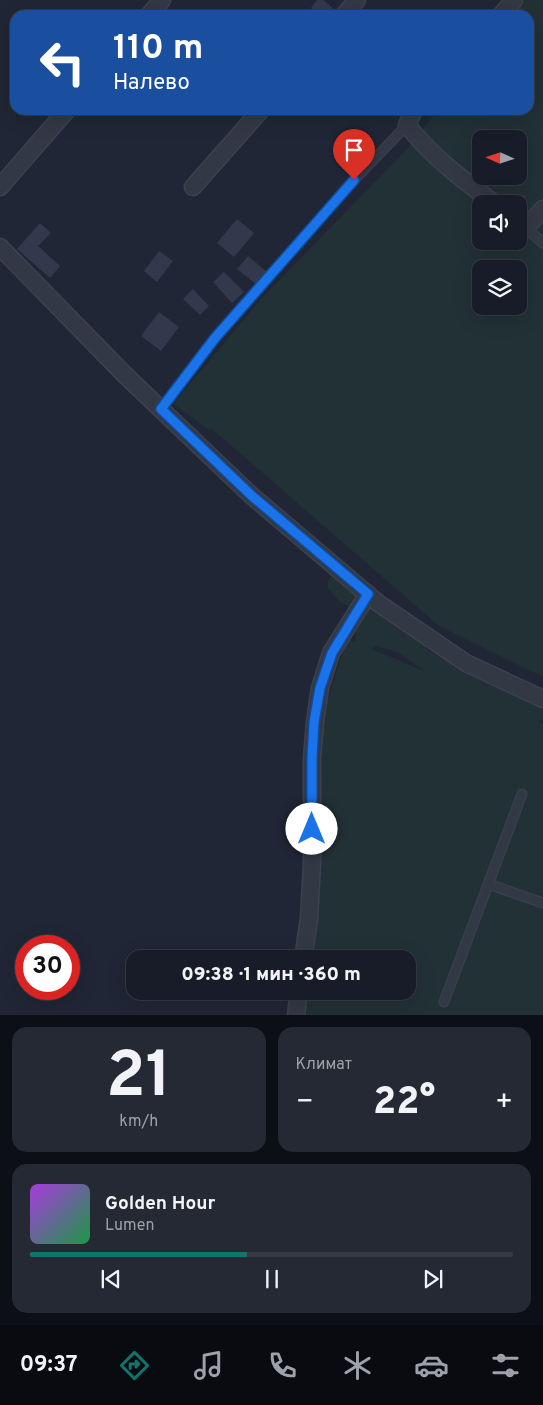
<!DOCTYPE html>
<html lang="ru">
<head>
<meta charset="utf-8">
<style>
  :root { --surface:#181c28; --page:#252934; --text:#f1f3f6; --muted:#9fa1a8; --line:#363a45; --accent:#0f766e }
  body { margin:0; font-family:Overpass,sans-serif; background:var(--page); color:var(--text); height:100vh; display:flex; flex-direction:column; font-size:19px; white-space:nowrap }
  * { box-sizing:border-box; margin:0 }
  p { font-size:16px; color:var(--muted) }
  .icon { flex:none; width:28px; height:28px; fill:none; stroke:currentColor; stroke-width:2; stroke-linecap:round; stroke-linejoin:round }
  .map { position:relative; height:1015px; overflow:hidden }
  .panel { display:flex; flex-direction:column; gap:12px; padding:12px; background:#0d0f16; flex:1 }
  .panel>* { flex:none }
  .banner { position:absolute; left:10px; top:10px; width:524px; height:105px; border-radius:15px; box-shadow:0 5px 20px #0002,0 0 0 1px var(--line); background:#1a4fa0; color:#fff; overflow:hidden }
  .needle { width:32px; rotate:273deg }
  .controls { position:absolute; left:472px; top:130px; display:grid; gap:10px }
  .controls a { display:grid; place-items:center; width:55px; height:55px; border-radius:10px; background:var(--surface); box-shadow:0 5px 20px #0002,0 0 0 1px var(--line); font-size:25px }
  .speed { position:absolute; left:15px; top:935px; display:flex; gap:10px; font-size:25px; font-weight:700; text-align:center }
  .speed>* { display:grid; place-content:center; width:65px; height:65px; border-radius:50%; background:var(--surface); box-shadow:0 5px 20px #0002,0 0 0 1px var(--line); line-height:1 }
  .speed .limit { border:8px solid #d22; background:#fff; color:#111 }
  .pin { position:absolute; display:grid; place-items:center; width:42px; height:42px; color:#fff; margin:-51px -21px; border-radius:50% 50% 50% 0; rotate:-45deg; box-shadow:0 0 5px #0007 }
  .pin .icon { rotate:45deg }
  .me { position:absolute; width:55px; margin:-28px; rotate:0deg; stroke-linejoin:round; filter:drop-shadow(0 0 4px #0008) }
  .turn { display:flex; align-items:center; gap:18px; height:105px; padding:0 20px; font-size:22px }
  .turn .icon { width:65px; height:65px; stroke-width:2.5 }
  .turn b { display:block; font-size:35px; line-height:42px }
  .big { font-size:38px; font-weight:800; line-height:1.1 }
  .panel .card { flex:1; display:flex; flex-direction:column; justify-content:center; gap:8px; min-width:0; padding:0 18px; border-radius:15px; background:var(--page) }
  .panel .dial { align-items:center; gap:0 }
  .dial b { font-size:65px; line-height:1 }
  .song { display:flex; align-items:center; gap:15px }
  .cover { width:60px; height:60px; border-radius:8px; background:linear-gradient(135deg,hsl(280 70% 55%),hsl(140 70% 35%)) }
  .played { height:5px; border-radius:2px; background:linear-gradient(90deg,var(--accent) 45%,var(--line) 45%) }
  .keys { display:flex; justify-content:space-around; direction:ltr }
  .heat { display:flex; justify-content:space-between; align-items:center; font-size:28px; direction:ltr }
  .panel .tiles { flex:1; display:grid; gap:12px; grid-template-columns:1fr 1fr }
  .card:last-child { grid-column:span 2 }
  .trip { position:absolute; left:126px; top:950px; width:290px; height:50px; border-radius:15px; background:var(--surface); box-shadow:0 5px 20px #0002,0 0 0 1px var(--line); font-weight:800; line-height:50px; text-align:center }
  .tabs { display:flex; height:80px; justify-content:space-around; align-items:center; background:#0a0b10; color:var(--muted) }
  .tabs .icon { width:35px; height:35px }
  .tabs .on { color:var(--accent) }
  .tabs b { font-size:22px; color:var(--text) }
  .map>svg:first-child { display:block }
</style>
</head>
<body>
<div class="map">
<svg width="543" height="1015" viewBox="0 0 543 1015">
  <rect width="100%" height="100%" fill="#202635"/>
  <!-- green -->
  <g fill="#223136" fill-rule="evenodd">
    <path d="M524 0H543V676L530 671 439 626 211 428 209 430 173 404 262 298 409 147 438 110H529V15H512ZM481 139H519V176H481ZM481 204H519V241H481ZM481 269H519V306H481Z"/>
    <path d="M331 575 338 576 358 591 357 605 348 606 339 601 328 588V581Z"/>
    <path d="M370 608 381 615 389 617 396 626 404 628 410 635 419 639 429 651 483 679 521 693 528 703 543 706V720L537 721 543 724V1015H297L300 991H408V959H305L318 865 323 715 347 638 356 642 355 626 363 611ZM376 646 397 652 426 672 372 649Z"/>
  </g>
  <!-- building -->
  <g fill="#32394c">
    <path d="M317 0H323L333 8 327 15H319L311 8Z"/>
    <path d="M466 110H476L472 115Z"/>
    <path d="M237 219 254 233 234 257 217 243Z"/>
    <path d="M40 223 51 233 38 246 60 266 50 278 17 249Z"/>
    <path d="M159 251 173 261 157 282 144 271Z"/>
    <path d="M248 256 267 272 256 284 237 269Z"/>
    <path d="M224 272 244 292 232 303 213 282Z"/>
    <path d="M193 289 209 306 200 315 183 299Z"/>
    <path d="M159 312 179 327 161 351 141 336Z"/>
  </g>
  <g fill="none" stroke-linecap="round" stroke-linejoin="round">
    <defs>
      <g id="lane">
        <path d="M522 225 543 243"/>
        <path d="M161 409 215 338 354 180 407 125"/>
        <path d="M488 884 543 903"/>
        <path d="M444 1002 522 794"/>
      </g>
      <g id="street">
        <path d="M149 15 162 0"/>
        <path d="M344 15 357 0"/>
        <path d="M501 15 514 0"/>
        <path d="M414 110 407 125C432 157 463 180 495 204"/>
        <path d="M0 187 67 110"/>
        <path d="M193 187 261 110"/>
        <path d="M519 222 530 223 543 209"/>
        <path d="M0 247 125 375 252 496 378 603 466 663 543 699"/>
        <path d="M303 959 309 919 312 864V758L315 722 320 688 331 653 368 594"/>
        <path d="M296 1015 299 991"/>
      </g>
    </defs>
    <!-- lane casing -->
    <use href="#lane" stroke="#3c414f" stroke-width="11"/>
    <!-- street casing -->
    <use href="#street" stroke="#3c414f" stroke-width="19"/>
    <!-- lane -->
    <use href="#lane" stroke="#333845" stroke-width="9"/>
    <!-- street -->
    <use href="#street" stroke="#333845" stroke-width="16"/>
  </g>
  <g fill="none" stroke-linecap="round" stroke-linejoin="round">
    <defs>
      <path id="route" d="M312 829V758L314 722 320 688 332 653 368 594 252 496 161 409 215 338 354 180"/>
    </defs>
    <!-- route casing -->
    <use href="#route" stroke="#114b97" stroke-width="12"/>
    <!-- route -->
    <use href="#route" stroke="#1a73e8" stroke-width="9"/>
  </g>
</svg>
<div class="controls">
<a><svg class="needle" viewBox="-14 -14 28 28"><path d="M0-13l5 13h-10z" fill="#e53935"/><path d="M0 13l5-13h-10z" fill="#9fa1a8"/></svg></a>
<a><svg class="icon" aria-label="sound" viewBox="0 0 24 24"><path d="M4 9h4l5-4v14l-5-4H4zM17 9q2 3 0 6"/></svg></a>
<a><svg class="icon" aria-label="layers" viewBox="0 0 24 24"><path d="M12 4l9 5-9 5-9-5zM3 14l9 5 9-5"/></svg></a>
</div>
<div class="speed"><div class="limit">30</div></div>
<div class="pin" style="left:354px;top:180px;background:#d93025"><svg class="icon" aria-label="arrive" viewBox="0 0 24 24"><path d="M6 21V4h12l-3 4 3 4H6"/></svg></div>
<svg class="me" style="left:312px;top:829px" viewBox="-20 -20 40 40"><circle r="19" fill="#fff"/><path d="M0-13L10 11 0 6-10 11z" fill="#1a73e8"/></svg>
<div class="trip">09:38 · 1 мин · 360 m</div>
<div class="banner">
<div class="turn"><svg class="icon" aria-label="left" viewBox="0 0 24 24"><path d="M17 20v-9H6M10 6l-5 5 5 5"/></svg><div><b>110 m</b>Налево</div></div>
</div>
</div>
<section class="panel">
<div class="tiles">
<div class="card dial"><b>21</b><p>km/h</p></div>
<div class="card"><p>Климат</p>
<div class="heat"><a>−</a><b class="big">22°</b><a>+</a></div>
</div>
<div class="card">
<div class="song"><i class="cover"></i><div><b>Golden Hour</b><p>Lumen</p></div></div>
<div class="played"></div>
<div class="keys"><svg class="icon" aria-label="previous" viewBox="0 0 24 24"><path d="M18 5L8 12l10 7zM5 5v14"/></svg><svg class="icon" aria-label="pause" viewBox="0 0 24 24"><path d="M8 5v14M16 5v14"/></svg><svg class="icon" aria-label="next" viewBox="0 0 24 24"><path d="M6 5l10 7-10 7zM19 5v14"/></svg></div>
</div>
</div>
</section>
<nav class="tabs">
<b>09:37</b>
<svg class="icon on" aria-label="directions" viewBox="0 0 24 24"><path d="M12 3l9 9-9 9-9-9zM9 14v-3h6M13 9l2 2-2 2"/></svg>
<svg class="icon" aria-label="music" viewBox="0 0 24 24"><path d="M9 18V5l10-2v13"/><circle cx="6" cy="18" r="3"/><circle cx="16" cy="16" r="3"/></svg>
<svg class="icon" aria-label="phone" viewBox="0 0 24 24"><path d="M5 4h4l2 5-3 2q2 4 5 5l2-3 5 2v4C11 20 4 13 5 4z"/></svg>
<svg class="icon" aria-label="climate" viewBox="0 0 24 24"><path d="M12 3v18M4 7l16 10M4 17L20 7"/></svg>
<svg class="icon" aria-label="car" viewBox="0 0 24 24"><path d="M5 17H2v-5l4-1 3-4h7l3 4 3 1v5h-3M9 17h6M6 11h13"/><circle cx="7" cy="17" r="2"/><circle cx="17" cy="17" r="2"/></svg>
<svg class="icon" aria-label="filters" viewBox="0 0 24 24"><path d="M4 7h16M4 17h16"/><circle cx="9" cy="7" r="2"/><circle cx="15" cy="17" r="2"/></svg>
</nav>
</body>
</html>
